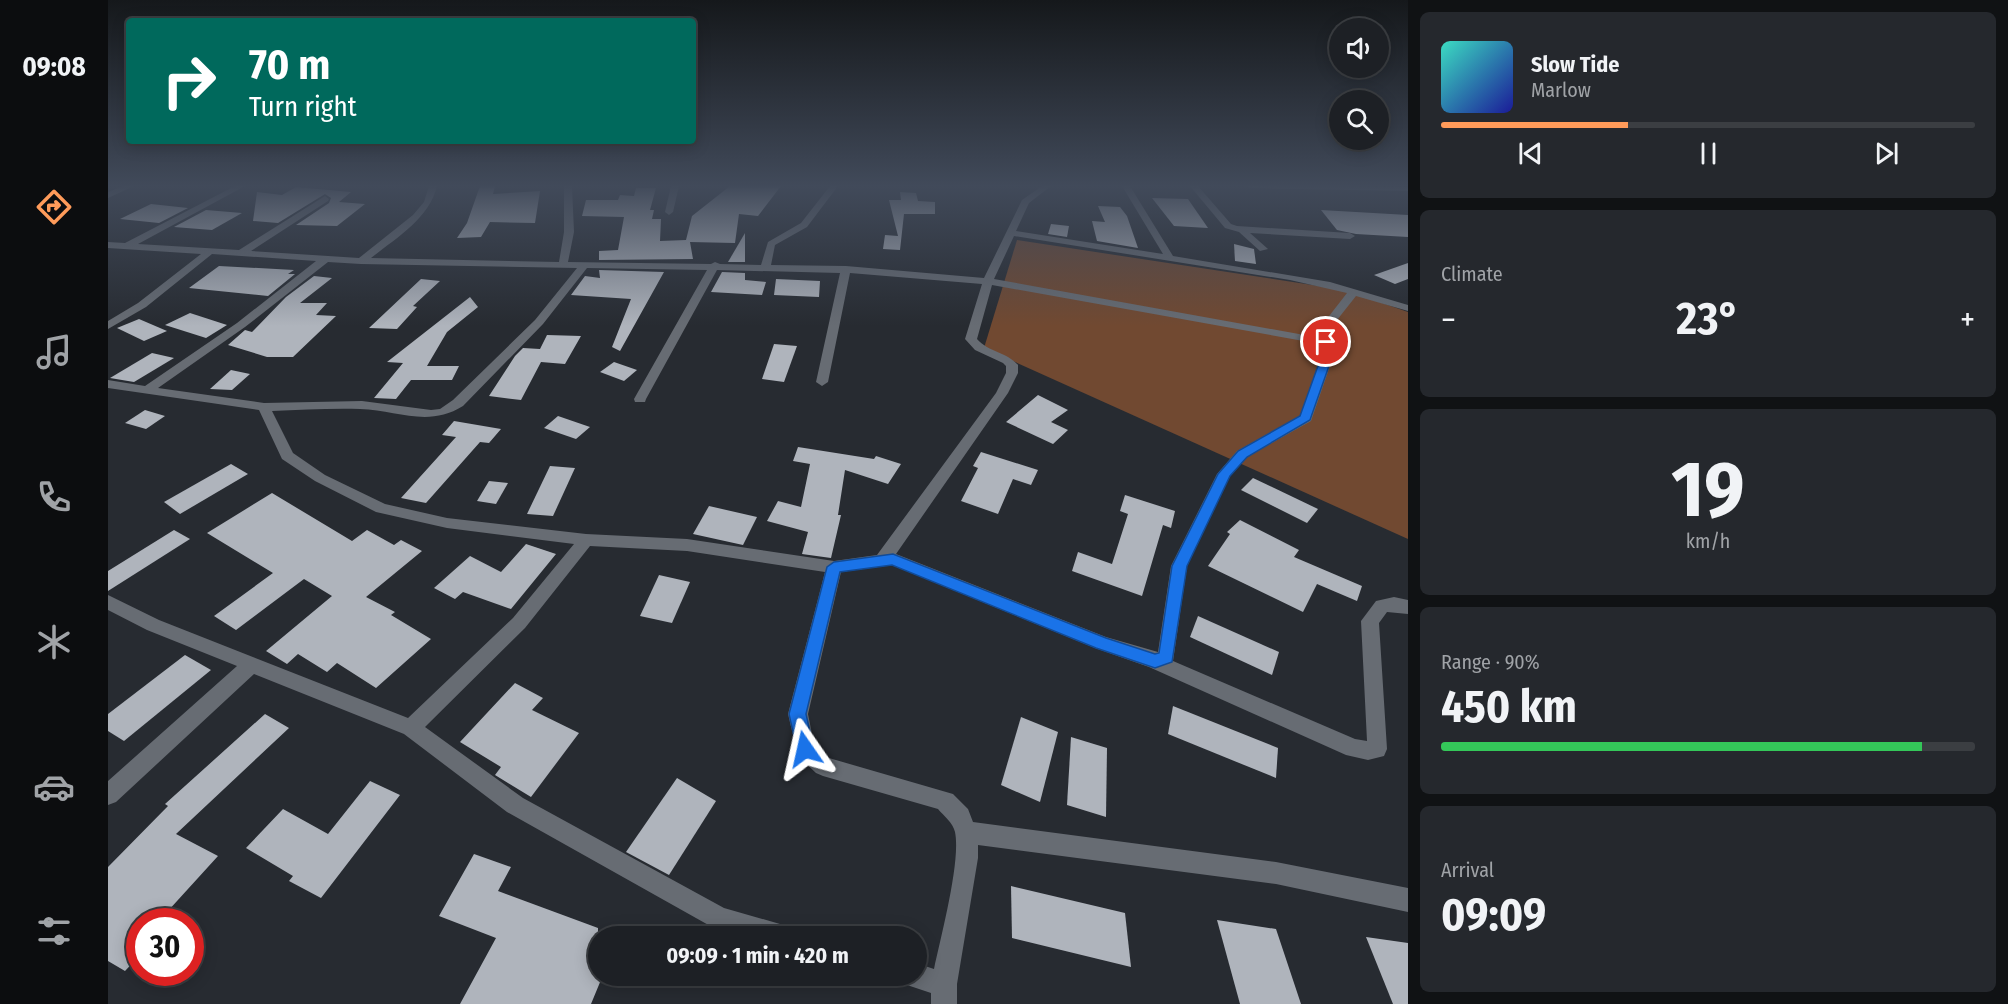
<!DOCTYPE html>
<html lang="en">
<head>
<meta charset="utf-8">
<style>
  :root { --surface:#1d2025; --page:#25282d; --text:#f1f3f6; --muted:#a0a3a7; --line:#3b3e42; --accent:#ff9b5a }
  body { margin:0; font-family:"Fira Sans Condensed",sans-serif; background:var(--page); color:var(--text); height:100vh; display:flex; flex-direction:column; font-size:22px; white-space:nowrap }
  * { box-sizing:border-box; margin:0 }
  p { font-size:20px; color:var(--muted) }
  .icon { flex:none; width:33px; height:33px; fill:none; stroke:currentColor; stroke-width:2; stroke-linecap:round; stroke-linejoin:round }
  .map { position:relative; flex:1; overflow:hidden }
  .panel { display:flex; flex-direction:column; gap:12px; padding:12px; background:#101214; width:600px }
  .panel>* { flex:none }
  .banner { position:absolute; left:18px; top:18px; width:570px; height:126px; border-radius:6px; box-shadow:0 3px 15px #0003,0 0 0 2px var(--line); background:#00695c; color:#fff; overflow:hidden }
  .controls { position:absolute; left:1221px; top:18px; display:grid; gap:12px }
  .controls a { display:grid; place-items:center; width:60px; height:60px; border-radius:50%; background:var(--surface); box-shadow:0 3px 15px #0003,0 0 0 2px var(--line); font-size:30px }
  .speed { position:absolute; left:18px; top:908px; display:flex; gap:12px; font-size:30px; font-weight:700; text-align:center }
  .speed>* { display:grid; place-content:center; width:78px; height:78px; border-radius:50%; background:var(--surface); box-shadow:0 3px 15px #0003,0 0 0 2px var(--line); line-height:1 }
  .speed .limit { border:9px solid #d22; background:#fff; color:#111 }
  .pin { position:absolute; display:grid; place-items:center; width:51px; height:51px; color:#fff; margin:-26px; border:3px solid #fff; border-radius:50%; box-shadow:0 2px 6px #0007 }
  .me { position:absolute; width:66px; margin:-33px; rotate:349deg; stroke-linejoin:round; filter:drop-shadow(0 0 4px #0008) }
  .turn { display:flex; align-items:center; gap:21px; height:126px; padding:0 24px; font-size:27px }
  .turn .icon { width:78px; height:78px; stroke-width:2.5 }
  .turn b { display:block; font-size:42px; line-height:51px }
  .big { font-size:45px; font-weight:700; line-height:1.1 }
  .panel .widget { flex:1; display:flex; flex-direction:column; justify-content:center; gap:9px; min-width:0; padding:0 21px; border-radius:9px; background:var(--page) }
  .panel .dial { align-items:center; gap:0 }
  .dial b { font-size:78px; line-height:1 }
  .song { display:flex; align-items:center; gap:18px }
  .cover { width:72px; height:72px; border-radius:9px; background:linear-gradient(135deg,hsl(170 70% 55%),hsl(240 70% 35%)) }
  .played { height:6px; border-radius:3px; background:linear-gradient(90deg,var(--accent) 35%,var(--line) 35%) }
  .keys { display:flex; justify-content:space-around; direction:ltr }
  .heat { display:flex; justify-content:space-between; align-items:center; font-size:33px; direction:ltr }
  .charge { height:9px; border-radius:4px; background:linear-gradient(90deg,#34c759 90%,var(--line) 0) }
  .trip { position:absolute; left:480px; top:926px; width:339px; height:60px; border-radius:30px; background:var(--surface); box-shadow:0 3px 15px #0003,0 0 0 2px var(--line); font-weight:700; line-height:60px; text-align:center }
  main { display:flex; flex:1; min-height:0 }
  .dock { display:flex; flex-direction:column; width:108px; justify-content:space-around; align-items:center; background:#0c0d0f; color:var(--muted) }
  .dock .icon { width:42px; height:42px }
  .dock .active { color:var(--accent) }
  .dock b { font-size:27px; color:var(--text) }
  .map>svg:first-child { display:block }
</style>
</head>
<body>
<main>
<nav class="dock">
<b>09:08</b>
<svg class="icon active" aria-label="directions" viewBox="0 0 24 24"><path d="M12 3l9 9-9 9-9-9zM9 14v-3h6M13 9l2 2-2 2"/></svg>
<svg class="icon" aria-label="music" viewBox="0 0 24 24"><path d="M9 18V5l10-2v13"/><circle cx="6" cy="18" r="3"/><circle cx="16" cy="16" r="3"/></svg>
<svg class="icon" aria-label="phone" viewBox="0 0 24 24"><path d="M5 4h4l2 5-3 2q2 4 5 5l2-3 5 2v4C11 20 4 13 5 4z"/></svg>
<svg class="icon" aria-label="climate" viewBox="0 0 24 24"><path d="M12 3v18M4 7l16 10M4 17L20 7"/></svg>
<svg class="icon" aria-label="car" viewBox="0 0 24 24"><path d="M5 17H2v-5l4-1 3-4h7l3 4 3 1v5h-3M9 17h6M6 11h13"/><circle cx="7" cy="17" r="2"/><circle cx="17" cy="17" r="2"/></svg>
<svg class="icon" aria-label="filters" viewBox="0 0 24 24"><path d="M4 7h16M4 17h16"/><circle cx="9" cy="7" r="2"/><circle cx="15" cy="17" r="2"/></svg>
</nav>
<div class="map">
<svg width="1300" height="1004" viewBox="0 0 1300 1004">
  <rect width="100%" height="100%" fill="#272b31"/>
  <!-- forest -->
  <path fill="#714931" d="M909 240 1237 290 1300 312V539L876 348Z"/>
  <!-- building -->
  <g fill="#afb4bc">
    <path d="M372 186H387L385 194 432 191 427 223 382 222 373 237 349 238 359 223Z"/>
    <path d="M622 186H673L650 216 631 214 627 243 582 242 585 259 491 260V251L510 250 516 217 474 216 478 200H510L512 195 526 196 528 188H548L542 210H546L544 219H553L552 241 578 240 584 216Z"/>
    <path d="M188 187 243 192 231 202 257 204 229 226 188 225 221 203 223 198 217 194 170 223 145 221 149 192 174 195Z"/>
    <path d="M792 192 808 193 810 201 827 202V214H796L792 250 775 249 777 235 790 236 781 200H793Z"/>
    <path d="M1044 198 1080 199 1100 228 1066 226Z"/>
    <path d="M43 204 80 208 51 223 12 219Z"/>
    <path d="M990 206 1012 207 1019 216 1030 248 989 241 984 221 997 222Z"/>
    <path d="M98 210 134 213 104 230 66 227Z"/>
    <path d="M1213 210 1300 215V237L1248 234 1229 230Z"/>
    <path d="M943 224 961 226 959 237 940 234Z"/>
    <path d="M637 233V262H620Z"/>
    <path d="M1126 244 1146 249 1148 264 1127 261Z"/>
    <path d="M1300 263V279L1287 284 1266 275Z"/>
    <path d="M111 266 186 270 180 274H187L160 296 81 288Z"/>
    <path d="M491 270 556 272 512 351 504 347 523 299 463 295 477 276 492 278Z"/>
    <path d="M614 272 637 273V280L658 282 654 295 603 292Z"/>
    <path d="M206 276 224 278 192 303H219L208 315 228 316 185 357H159L120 345 137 330 144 332 178 297Z"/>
    <path d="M313 279 332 281 305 306 309 307 289 329 261 328Z"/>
    <path d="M668 279 712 281 711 297 666 295Z"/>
    <path d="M362 297 370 307 339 332 319 366H351L344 380H303L288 399 266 398 295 363 279 362Z"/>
    <path d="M82 313 119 325 98 338 57 325Z"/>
    <path d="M31 319 59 331 36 341 9 328Z"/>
    <path d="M439 335 473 336 457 364 433 362 413 400 381 396 407 356 415 348 432 349Z"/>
    <path d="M666 344 689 346 676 382 654 379Z"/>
    <path d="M44 353 66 358 26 382 2 378Z"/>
    <path d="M506 362 529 370 516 381 492 372Z"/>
    <path d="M123 370 142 374 124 390 102 389Z"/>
    <path d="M930 395 960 410 943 422 960 430 945 444 898 422Z"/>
    <path d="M37 410 57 416 38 429 17 423Z"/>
    <path d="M450 416 482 427 468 439 436 428Z"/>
    <path d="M346 421 393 429 381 443 372 442 318 503 293 498 348 437 334 435Z"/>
    <path d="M690 447 766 459 768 456 793 464 780 484 737 470 730 515H733L723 558 694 554 700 532 659 521 670 501 693 507 702 464 685 461Z"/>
    <path d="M873 452 930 470 923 485 905 479 890 514 853 501 870 468 865 466Z"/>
    <path d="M123 464 140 474 72 514 56 502Z"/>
    <path d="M442 466 467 468 445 516 419 514Z"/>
    <path d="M1145 478 1210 509 1199 523 1133 490Z"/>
    <path d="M381 481 400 483 388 504 369 501Z"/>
    <path d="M164 493 244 541 259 530 286 545 293 540 314 551 258 597 287 612 283 615 323 639 268 688 229 663 219 672 190 654 179 664 158 651 224 596 196 579 128 630 106 616 165 573 99 533Z"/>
    <path d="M1017 495 1067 511 1063 528 1055 525 1034 596 964 571 970 552 1004 564 1020 514 1012 511Z"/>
    <path d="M601 506 649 517 635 545 585 534Z"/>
    <path d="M1132 520 1191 550 1186 557 1254 586 1249 601 1209 584 1195 612 1100 566 1122 534 1119 532Z"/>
    <path d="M66 530 82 539 0 591V571Z"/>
    <path d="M418 544 448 554 403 609 355 592 347 599 326 588 362 556 393 572Z"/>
    <path d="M551 575 582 582 564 623 532 616Z"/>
    <path d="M1090 616 1171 652 1164 675 1082 637Z"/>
    <path d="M77 655 103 670 16 741 0 731V714Z"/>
    <path d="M407 683 435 698 424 710 471 733 423 797 387 775 393 767 352 742Z"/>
    <path d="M1065 706 1170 748 1168 778 1060 734Z"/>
    <path d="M157 714 181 728 68 834 110 856 59 912 75 921H32V955L17 971 0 961V867L60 806 57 804Z"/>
    <path d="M913 717 950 732 932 802 893 785Z"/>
    <path d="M963 737 999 748 998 817 959 805Z"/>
    <path d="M569 778 608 801 561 875 518 852Z"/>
    <path d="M262 781 292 795 213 898 181 881 185 876 138 848 175 809 220 834Z"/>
    <path d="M366 854 403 867 390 891 490 928V975H495L483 1004H352L388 938 331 916Z"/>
    <path d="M903 886 1017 913 1023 967 904 938Z"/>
    <path d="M1109 920 1168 929 1193 1004H1132Z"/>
    <path d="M1258 937 1300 943V1004H1285Z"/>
  </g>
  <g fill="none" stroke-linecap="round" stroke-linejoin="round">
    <!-- minor -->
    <g fill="#676c73" fill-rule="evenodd">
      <path d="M15 186H26L0 198V192Z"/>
      <path d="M127 186H137L30 244 131 250 217 196 221 199 220 201 143 251 251 258 305 215 316 202 321 186H329C321 219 288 238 263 258L451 262 456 232V186H464L466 232 460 262 603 264 607 262 612 264 653 265 660 242 693 223 722 186H730L699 227 667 245 663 265 738 266 876 278 914 200 934 186H943L921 203 908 231 1055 254 1014 186H1022L1065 256 1222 282 1300 305V311L1248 296 1229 320 1224 342 1223 363 1203 421 1139 457 1122 476 1079 566 1065 661 1247 739 1259 741 1253 621 1268 601 1286 597 1300 600V614L1279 612 1271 623 1279 749 1276 756 1260 760 1238 755 1041 667 987 648 784 565 733 572 700 714 706 744 721 758 845 794 860 809 865 822 1168 862 1300 888V912L1168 884 870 845V858L849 984V1004H823V993L796 984 792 975H808V963L826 969C833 936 853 861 847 832 845 823 836 816 830 809L715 776 708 773 690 756 680 714 717 572 579 551 482 546 417 628 317 727 415 798 616 908 672 924 681 927 684 936H630L604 927 399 812 296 734 146 674 8 802 0 805V781L129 666 39 630 0 610V595L51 620 300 718 405 618 466 544 339 528 268 512 207 481 174 459 151 410 0 388V380L37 386 129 323 208 261 104 254 38 307 0 329V321L30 303 93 254 0 248V242L17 243ZM906 236 1182 280 1239 293 1218 320 1213 338 886 279ZM220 262 253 264 469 268 427 320 345 400 332 409 323 410 254 401 156 403 50 388 137 327ZM479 268 599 270 526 399 527 402H537L538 399 609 270 732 273 708 382 714 386 720 382 742 273 874 284 857 339 867 350 895 363 898 366V373L888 393 769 555 726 561 579 539 478 534 339 518 277 504 217 475 185 453 164 411C193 410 223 408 252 409 289 410 320 428 355 406L435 324ZM884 285 1212 344 1211 363 1192 416 1129 451 1109 474 1063 566 1050 652 998 637 788 554 900 393 910 373V365C899 352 880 352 869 339Z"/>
      <path d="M563 186H571L565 212 561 215 557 212Z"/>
      <path d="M1082 186H1090L1123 224 1129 226 1242 233 1247 236 1242 239 1142 233 1160 249 1152 251 1131 232 1117 228Z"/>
      <path d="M1138 186 1300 187V191L1142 188Z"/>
    </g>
  </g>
  <!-- sky -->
  <linearGradient id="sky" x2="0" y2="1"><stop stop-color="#15181b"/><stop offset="0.57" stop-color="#414a5a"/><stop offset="1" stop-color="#414a5a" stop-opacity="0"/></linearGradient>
  <rect width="1300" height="326" fill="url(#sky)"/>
  <!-- route -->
  <path fill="#1a73e8" stroke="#114b97" stroke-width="1.5" d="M1214 339 1223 342 1222 363 1202 420 1139 457 1122 476 1079 566 1064 662 1047 668 988 648 784 565 732 572 698 714 706 749 703 755 697 758 690 755 681 714 719 567 726 562 785 554 998 638 1047 654 1051 653 1064 566 1110 474 1130 451 1192 416 1211 363Z"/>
</svg>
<div class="controls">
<a><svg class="icon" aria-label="sound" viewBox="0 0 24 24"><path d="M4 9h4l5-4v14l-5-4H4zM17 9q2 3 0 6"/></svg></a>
<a><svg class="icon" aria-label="search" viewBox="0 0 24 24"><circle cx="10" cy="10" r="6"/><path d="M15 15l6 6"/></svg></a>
</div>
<div class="speed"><div class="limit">30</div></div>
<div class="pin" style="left:1218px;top:342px;background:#d93025"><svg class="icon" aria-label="arrive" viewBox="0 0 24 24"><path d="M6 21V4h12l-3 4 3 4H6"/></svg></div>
<svg class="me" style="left:697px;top:749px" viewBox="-20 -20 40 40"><path d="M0-17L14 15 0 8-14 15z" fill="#1a73e8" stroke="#fff" stroke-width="4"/></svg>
<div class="trip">09:09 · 1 min · 420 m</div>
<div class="banner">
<div class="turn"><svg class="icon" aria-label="right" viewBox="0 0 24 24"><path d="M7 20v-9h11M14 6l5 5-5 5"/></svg><div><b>70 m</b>Turn right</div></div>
</div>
</div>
<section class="panel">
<div class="widget">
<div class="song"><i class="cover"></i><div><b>Slow Tide</b><p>Marlow</p></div></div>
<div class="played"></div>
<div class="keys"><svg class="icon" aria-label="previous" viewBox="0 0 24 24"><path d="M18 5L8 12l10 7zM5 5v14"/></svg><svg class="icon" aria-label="pause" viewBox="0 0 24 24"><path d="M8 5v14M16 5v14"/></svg><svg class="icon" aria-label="next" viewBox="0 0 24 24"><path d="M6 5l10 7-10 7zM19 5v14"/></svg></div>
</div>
<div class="widget"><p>Climate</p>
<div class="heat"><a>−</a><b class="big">23°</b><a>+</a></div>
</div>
<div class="widget dial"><b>19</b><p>km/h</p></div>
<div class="widget"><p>Range · 90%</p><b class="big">450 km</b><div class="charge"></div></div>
<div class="widget"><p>Arrival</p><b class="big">09:09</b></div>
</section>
</main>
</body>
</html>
